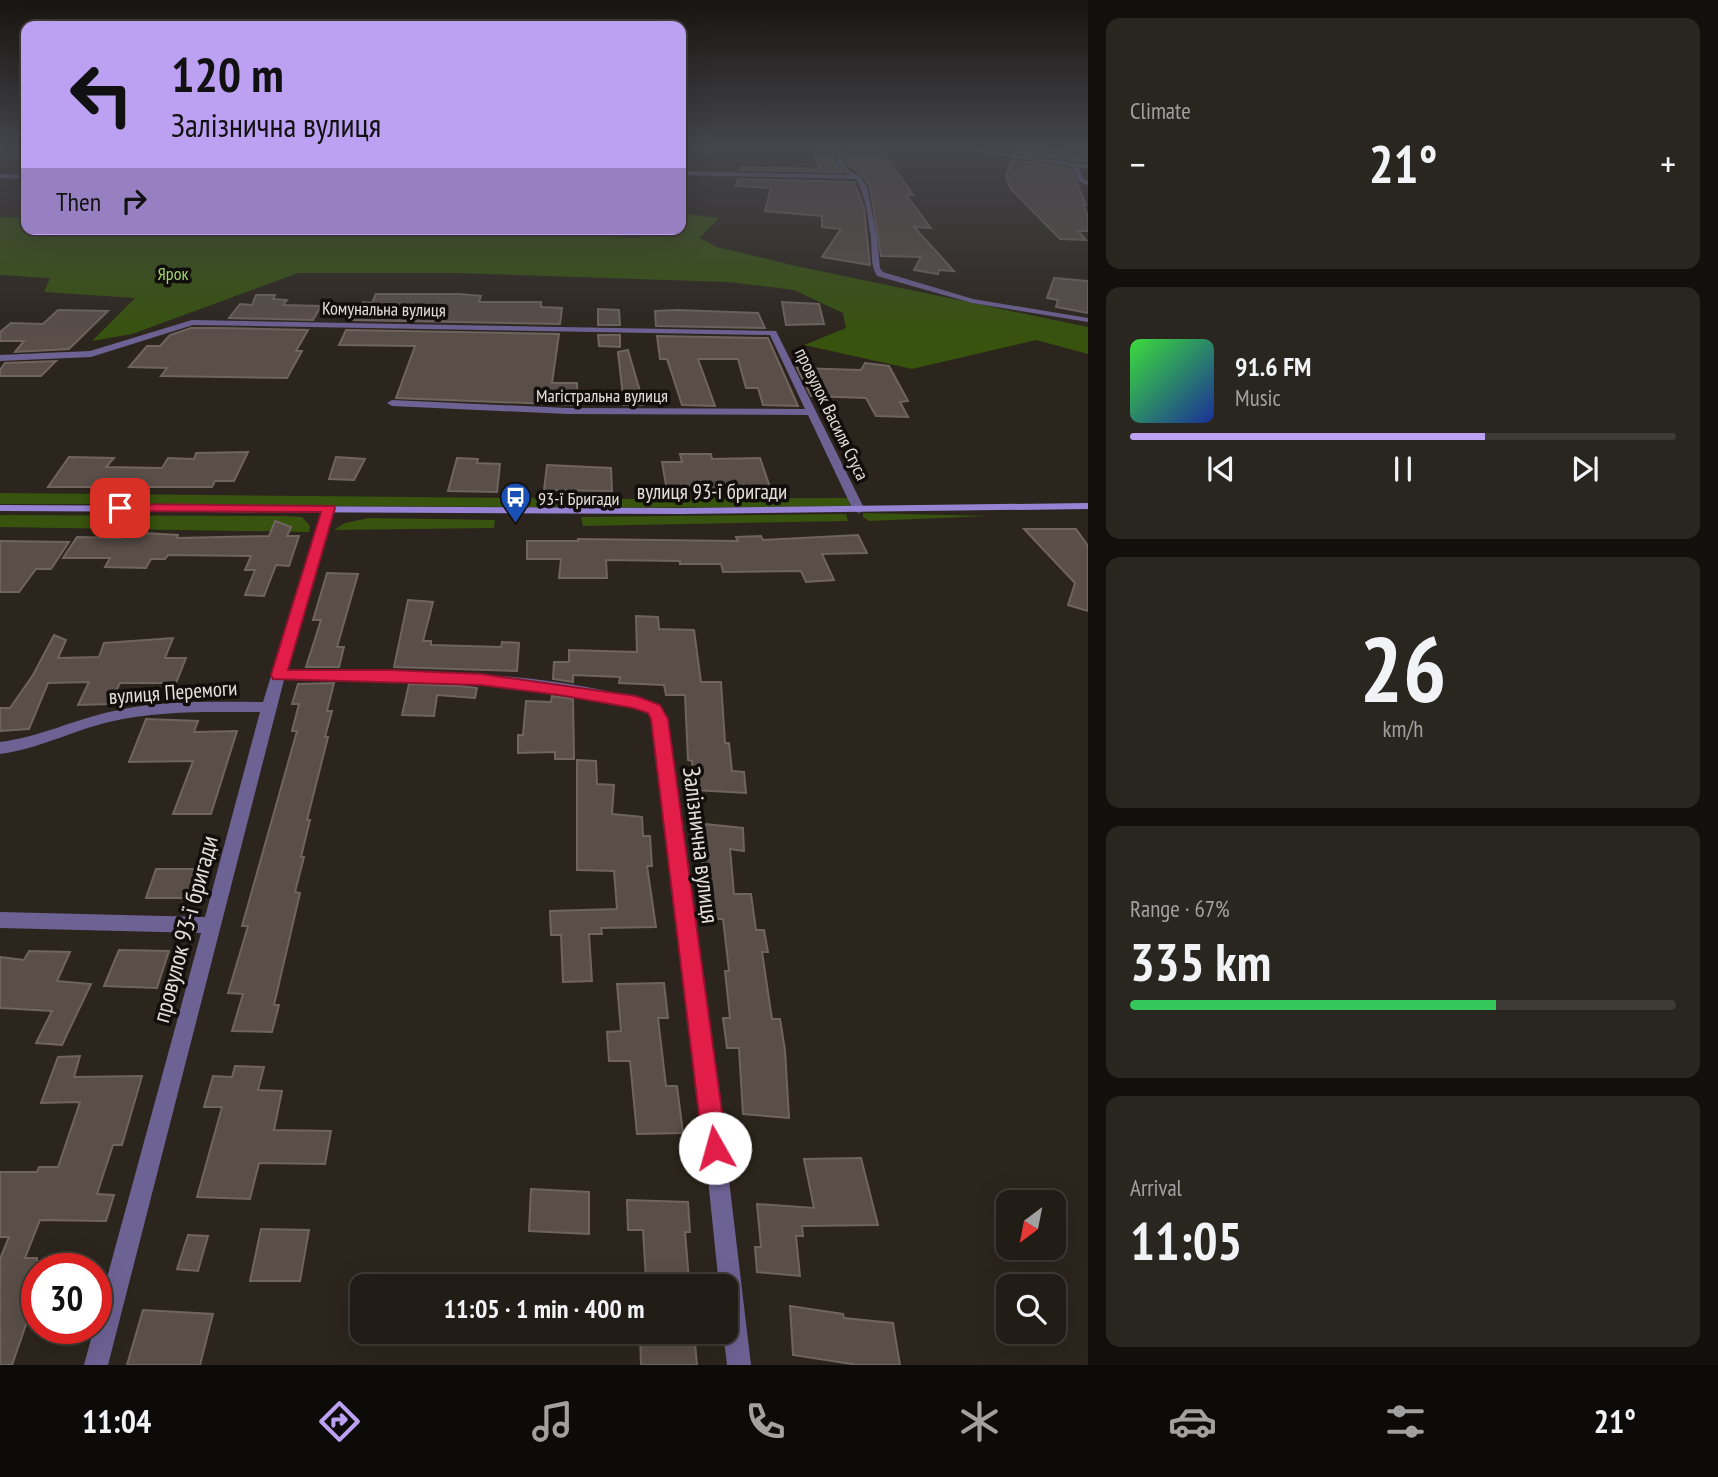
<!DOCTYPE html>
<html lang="en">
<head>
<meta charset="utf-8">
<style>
  :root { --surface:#211c16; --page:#29251f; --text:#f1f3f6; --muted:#a2a1a1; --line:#3e3a35; --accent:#bca0f2 }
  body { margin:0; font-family:"PT Sans Narrow",sans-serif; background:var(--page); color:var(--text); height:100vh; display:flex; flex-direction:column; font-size:26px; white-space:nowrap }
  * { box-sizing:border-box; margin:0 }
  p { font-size:23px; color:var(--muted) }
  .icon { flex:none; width:38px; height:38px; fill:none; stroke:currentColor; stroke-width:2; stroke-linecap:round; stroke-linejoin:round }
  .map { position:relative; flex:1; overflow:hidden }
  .details { display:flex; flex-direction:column; gap:18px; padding:18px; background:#120f0c; width:630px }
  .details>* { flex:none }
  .guide { position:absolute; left:21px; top:21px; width:665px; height:214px; border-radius:14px; box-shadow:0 7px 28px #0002,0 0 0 2px var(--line); background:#bca0f2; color:#111; overflow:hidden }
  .needle { width:46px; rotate:212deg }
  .tools { position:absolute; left:996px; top:1190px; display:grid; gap:14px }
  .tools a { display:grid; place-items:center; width:70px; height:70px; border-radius:14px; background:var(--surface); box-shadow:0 7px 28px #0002,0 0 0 2px var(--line); font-size:35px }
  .speed { position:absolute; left:21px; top:1253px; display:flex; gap:14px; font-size:35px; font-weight:700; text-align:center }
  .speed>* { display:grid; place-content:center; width:91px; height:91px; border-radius:50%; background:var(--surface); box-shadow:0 7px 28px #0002,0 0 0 2px var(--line); line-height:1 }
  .speed .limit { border:10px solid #d22; background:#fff; color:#111 }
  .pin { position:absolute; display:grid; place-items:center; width:60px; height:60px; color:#fff; margin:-30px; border-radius:14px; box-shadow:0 4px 10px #0006 }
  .me { position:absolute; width:77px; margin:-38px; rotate:353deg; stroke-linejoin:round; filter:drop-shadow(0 0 5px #0008) }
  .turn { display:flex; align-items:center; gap:24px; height:147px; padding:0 35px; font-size:32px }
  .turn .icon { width:91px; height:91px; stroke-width:2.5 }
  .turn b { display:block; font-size:49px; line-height:60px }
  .then { display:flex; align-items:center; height:66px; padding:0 35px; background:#0003; gap:14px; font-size:26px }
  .big { font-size:52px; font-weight:800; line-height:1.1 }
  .details .widget { flex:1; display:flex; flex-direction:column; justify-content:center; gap:10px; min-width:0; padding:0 24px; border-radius:14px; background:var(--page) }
  .details .dial { align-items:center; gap:0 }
  .dial b { font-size:91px; line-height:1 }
  .song { display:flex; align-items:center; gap:21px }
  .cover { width:84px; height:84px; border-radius:10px; background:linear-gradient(135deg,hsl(120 70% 55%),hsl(230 70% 35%)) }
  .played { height:7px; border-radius:4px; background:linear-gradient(90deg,var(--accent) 65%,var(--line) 65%) }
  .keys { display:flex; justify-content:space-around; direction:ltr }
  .heat { display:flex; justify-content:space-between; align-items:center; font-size:38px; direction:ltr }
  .charge { height:10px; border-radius:5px; background:linear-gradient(90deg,#34c759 67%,var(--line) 0) }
  .trip { position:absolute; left:350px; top:1274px; width:388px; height:70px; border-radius:14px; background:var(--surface); box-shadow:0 7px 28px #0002,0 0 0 2px var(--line); font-weight:800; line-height:70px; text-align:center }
  .menu { display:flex; height:112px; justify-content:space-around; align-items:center; background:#0d0b09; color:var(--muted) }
  .menu .icon { width:49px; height:49px }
  .menu .on { color:var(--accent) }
  .menu b { font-size:32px; color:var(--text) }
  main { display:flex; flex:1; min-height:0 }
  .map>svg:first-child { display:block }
</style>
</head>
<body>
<main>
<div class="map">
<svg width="1088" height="1365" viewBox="0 0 1088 1365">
  <rect width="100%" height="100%" fill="#2c251d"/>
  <!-- green -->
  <g fill="#37530e">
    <path d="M681 213 719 218 700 238 717 247 796 266 1088 327V354L1036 340 912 369 804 345 846 328 843 313 794 290 728 282 457 273H298L132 334 92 341 135 298 44 292 50 278 0 275V217L26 218V229H361L639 238 633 229H681Z"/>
    <path d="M0 493 600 499 848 498 850 506C567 510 283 504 0 504Z"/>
    <path d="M863 513 988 516 869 521 863 517Z"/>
    <path d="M846 514 848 521 583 526 581 517Z"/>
    <path d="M0 515 286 516 302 517 310 526 309 532 0 527Z"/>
    <path d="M369 518 495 520 494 528 334 530 345 523Z"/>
  </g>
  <!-- building -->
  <g fill="#594e48" stroke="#6f645e" stroke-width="2">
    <path d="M821 147H832L836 166 843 172 740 170 741 167 820 169 812 149Z"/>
    <path d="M843 147H880L913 195H906L931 228 914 227 954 271 939 270 938 274 914 270 921 257 881 256 870 186 862 175 847 164Z"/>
    <path d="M1016 147 1088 149V162L1014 152Z"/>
    <path d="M1012 160 1071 169 1086 205H1083L1088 216V231H1078L1086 240 1060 239 1011 189 1006 177Z"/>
    <path d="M738 179 854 182 864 208 870 265 822 257 841 229 822 227V216L765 211 771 188 736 186Z"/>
    <path d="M1054 278 1088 281V313L1056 307 1058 300 1047 298Z"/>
    <path d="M376 294H459L481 296 479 302H541V307L562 308 560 324 350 320 356 307H360L363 302 372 303Z"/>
    <path d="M256 295H275L273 299 287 300 283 305 321 306 313 320 229 318 240 304 252 305Z"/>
    <path d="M782 302 819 304 824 324 786 325Z"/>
    <path d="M598 309 619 310 620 325H598Z"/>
    <path d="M58 310 108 311 69 349 15 352 24 341H0V332L11 323 43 324Z"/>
    <path d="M677 310 758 313 765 328 656 326 655 311Z"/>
    <path d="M191 328H221L308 330 296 351H302L287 378 161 376 167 368 129 367 147 346H160L170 335Z"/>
    <path d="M346 330 559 334 552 383H577L578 405 396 398 415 346 339 345Z"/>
    <path d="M598 335H620V347L599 346Z"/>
    <path d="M657 336 768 338 798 406 763 405 758 388H746L738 359H698L715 406 682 405 667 359H660Z"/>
    <path d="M628 350 644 405H624L618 352Z"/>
    <path d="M56 361 41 376H0V370L5 363Z"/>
    <path d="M865 363 889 366 908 401 900 402 908 417 876 416 866 398 811 396 797 368 861 370Z"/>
    <path d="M248 452 234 481H215L212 487H48L69 457 114 458 106 467 162 468 168 458 194 459 196 453Z"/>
    <path d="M680 454H711L712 459 760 458 772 493 667 491 662 462H682Z"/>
    <path d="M336 457 365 459 354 480 329 479Z"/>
    <path d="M457 458 478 459 477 463 500 464 497 492 448 491Z"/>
    <path d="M547 465 611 468 612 491 544 490Z"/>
    <path d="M275 521 291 527 287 536H299L289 566 276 565 264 596 245 595 255 570H245L251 556 168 555 165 559H151L146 568 105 567 110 558H63L77 537 122 538 126 532 178 535 177 538 269 536Z"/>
    <path d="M1024 529H1076L1088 546V611L1068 605 1075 583Z"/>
    <path d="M858 535 867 553 822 554 834 580 806 582 801 571 723 572 721 564H680V561L606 560 607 578H559L561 559H527V541H578V539L738 541 736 537 761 536 763 540Z"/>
    <path d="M0 541 69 542 51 569H36L19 592H0Z"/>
    <path d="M327 573 358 574 337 647H344L339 667H306L321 620H313Z"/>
    <path d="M408 600 433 602 423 641H431V645L501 647 502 642 519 643 517 671 394 667Z"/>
    <path d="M636 616 658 617 659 629 694 630 701 682H721L725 743H729L732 771 744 772 746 793 694 790 692 761 688 760 685 695H666L664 685 619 683 620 677 573 675V682L553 679 554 662H569V650L637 652Z"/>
    <path d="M54 635 66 640 58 658 99 657 104 643 173 638 165 658H186L176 683H120L110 704 78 705 89 682 48 683 29 729 0 731V708H10L33 675Z"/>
    <path d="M334 683 327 711H332L325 737H328L307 820H310L301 857H304L295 892 300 893 274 1005H279L272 1032 232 1031 243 994 228 993 248 926H242L297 731H292L299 704H292L298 684Z"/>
    <path d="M409 684 460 686 477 688 475 698 437 695 434 716 402 715Z"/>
    <path d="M552 696 573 699 574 759H555V752L518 753V735H523L526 701 551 702Z"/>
    <path d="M146 719 198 721 194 732 237 731 211 814H173L193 761 129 762Z"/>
    <path d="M577 760 596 761 597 784 614 785 612 814 642 817 643 836H650L652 866H647L656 927 601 928 602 934H589L592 981 563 982 561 935H551L550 911 617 909 614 871 577 870Z"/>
    <path d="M705 824 743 828 744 851 730 849 734 894H751L756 930H764L768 952H762L772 1019H780L785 1050 789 1118 743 1114 739 1048H727L723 1018H730L725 971H729L723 919H708L702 857H705Z"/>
    <path d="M156 869H197L187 898H146Z"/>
    <path d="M119 950 169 951 157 988 104 986Z"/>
    <path d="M29 951 70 952 57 981 91 984 62 1045 36 1043 52 1011 0 1008V957L24 960Z"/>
    <path d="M664 983 668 1018H658L666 1086H677L683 1133 637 1134 630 1061H609L607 1032 621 1031 617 984Z"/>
    <path d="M80 1056 74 1077 142 1076 122 1145H113L97 1194 114 1195 106 1221 40 1220 25 1258H37V1316H29L12 1365H0V1259L9 1237H0V1172H37L39 1167H58L80 1102 41 1103 58 1057Z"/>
    <path d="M235 1066 264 1067 258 1090 282 1091 274 1130 331 1131 325 1164 259 1163 250 1199 197 1197 222 1107H204L213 1076 232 1077Z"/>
    <path d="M861 1158 878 1225 802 1226 803 1236H796L800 1276 757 1272 755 1247H761L757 1204 814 1208 804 1159Z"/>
    <path d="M531 1189 589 1192V1234L529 1231Z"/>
    <path d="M627 1200 688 1202 690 1232H685L689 1280H646L643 1230H628Z"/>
    <path d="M261 1229 309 1230 300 1281H250Z"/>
    <path d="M188 1235 208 1236 198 1271 177 1269Z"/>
    <path d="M790 1306 843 1314 844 1318 893 1323 900 1365H858L793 1355Z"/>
    <path d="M143 1310 213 1314 200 1365H127Z"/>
    <path d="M640 1332H694L697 1365H641Z"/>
  </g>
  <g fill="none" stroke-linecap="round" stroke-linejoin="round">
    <!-- street -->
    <g fill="#6d6294" fill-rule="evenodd">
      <path d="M834 147H840L845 165 851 172 860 176 867 187 877 237 880 268 883 272 973 299 1088 318V322L972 303 877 276C870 264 872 251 871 238 868 219 866 195 856 179L681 175V171L849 175 839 165Z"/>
      <path d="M948 147H964L1088 165V169L1079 167 1083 179 1088 181V185L1078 181 1073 167Z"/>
      <path d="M0 174 26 175V179L0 178Z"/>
      <path d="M192 320 776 331 865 510 859 513 853 510 808 415 567 414 392 406 387 403 392 400 567 408 805 409 770 335 193 325 91 357 0 361V355L90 351Z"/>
      <path d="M329 505 335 508 287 670C403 670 539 669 650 702L659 705 666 719 722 1121 751 1365H727L723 1332H726V1286H719L702 1121 652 719 649 713C622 703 592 700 564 695 472 680 378 680 284 680L108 1365H84L94 1328H96V1318L201 933 0 928V912L205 917 260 712C210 712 158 710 109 722 72 731 38 749 0 754V742C40 737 75 719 114 711 163 700 213 702 263 702L323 508Z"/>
    </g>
    <!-- secondary -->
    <path fill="#9683d3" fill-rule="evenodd" d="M1088 503V509L680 514 0 511V505L680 508Z"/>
  </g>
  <!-- sky -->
  <linearGradient id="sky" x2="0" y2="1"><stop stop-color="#181410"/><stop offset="0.43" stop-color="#45464c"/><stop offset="1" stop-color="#45464c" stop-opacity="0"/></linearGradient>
  <rect width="1088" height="339" fill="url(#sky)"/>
  <!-- route -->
  <path fill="#e11d48" stroke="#92132f" stroke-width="2" d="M120 504 334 506 335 508 288 670H391L481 674 636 696 660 705 668 719 727 1148 724 1157 715 1160 707 1157 703 1148 651 719 648 713 633 708 559 695 481 685 273 679 271 675 321 512 115 511 113 508Z"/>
  <!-- icons -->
  <defs>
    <symbol id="bus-pin" viewBox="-11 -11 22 30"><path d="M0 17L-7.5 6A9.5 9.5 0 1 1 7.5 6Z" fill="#1a4fb4" stroke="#120e0b"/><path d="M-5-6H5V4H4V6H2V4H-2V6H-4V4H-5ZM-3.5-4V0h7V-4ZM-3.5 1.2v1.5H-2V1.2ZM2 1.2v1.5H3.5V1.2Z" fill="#fff"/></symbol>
  </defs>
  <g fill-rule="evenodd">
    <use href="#bus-pin" x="498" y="480" width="35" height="47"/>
  </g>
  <g text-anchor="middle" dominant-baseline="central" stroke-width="7" stroke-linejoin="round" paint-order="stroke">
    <!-- far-park labels -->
    <g font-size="18" fill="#a2d46c" stroke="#120e0b">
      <text x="173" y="273">Ярок</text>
    </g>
    <!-- far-street labels -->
    <g font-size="18" fill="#e4dfda" stroke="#120e0b">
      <text transform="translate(384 309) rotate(1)">Комунальна вулиця</text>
      <text x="602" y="395">Магістральна вулиця</text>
      <text transform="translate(832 414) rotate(64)">провулок Василя Стуса</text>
    </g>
    <!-- far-poi labels -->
    <g font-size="18" fill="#e4dfda" stroke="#120e0b" text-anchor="start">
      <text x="538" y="498">93-ї Бригади</text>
    </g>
    <!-- street labels -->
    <g font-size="21" fill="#e4dfda" stroke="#120e0b">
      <text x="712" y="491">вулиця 93-ї бригади</text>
      <text transform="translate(173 692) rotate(-4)">вулиця Перемоги</text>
    </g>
    <!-- near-street labels -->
    <g font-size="24" fill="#e4dfda" stroke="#120e0b">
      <text transform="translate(701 845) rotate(83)">Залізнична вулиця</text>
      <text transform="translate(185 929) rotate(-75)">провулок 93-ї бригади</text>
    </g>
  </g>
</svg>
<div class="tools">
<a><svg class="needle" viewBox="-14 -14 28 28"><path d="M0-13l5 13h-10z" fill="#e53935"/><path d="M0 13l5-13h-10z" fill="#a2a1a1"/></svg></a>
<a><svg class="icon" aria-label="search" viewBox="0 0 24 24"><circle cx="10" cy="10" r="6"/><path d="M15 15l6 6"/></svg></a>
</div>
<div class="speed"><div class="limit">30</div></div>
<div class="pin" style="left:120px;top:508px;background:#d93025"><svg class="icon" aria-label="arrive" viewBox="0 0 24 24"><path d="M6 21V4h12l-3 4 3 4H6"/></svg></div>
<svg class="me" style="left:715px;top:1148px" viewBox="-20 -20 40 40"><circle r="19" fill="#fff"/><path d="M0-13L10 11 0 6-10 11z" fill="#e11d48"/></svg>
<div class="trip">11:05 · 1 min · 400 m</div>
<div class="guide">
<div class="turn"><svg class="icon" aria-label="left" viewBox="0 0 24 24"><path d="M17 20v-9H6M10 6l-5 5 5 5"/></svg><div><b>120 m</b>Залізнична вулиця</div></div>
<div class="then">Then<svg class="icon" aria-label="right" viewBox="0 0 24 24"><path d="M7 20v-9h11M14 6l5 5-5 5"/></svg></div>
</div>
</div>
<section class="details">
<div class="widget"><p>Climate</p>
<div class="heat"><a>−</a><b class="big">21°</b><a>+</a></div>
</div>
<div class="widget">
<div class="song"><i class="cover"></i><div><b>91.6 FM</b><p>Music</p></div></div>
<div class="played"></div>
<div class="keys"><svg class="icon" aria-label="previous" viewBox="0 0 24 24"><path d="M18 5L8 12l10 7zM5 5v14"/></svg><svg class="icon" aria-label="pause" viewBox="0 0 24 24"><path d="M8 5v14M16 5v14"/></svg><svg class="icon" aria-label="next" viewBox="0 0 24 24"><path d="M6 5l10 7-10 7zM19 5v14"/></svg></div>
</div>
<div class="widget dial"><b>26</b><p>km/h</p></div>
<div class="widget"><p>Range · 67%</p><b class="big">335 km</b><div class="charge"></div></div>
<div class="widget"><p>Arrival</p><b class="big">11:05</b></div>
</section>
</main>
<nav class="menu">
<b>11:04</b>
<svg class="icon on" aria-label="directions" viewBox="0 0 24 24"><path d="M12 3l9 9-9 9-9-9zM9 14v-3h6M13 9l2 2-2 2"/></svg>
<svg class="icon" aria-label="music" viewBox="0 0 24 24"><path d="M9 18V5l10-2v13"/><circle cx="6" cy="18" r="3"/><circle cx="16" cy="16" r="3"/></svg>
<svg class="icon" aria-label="phone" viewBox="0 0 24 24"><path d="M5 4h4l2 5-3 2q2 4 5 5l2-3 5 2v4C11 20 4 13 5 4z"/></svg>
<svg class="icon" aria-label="climate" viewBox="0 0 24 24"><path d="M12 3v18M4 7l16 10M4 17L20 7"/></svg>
<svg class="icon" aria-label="car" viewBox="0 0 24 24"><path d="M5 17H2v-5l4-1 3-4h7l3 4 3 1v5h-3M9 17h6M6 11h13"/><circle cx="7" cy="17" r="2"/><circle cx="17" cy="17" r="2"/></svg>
<svg class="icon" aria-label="filters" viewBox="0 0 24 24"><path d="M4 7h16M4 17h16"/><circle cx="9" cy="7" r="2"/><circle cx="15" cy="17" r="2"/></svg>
<b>21°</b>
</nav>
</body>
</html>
